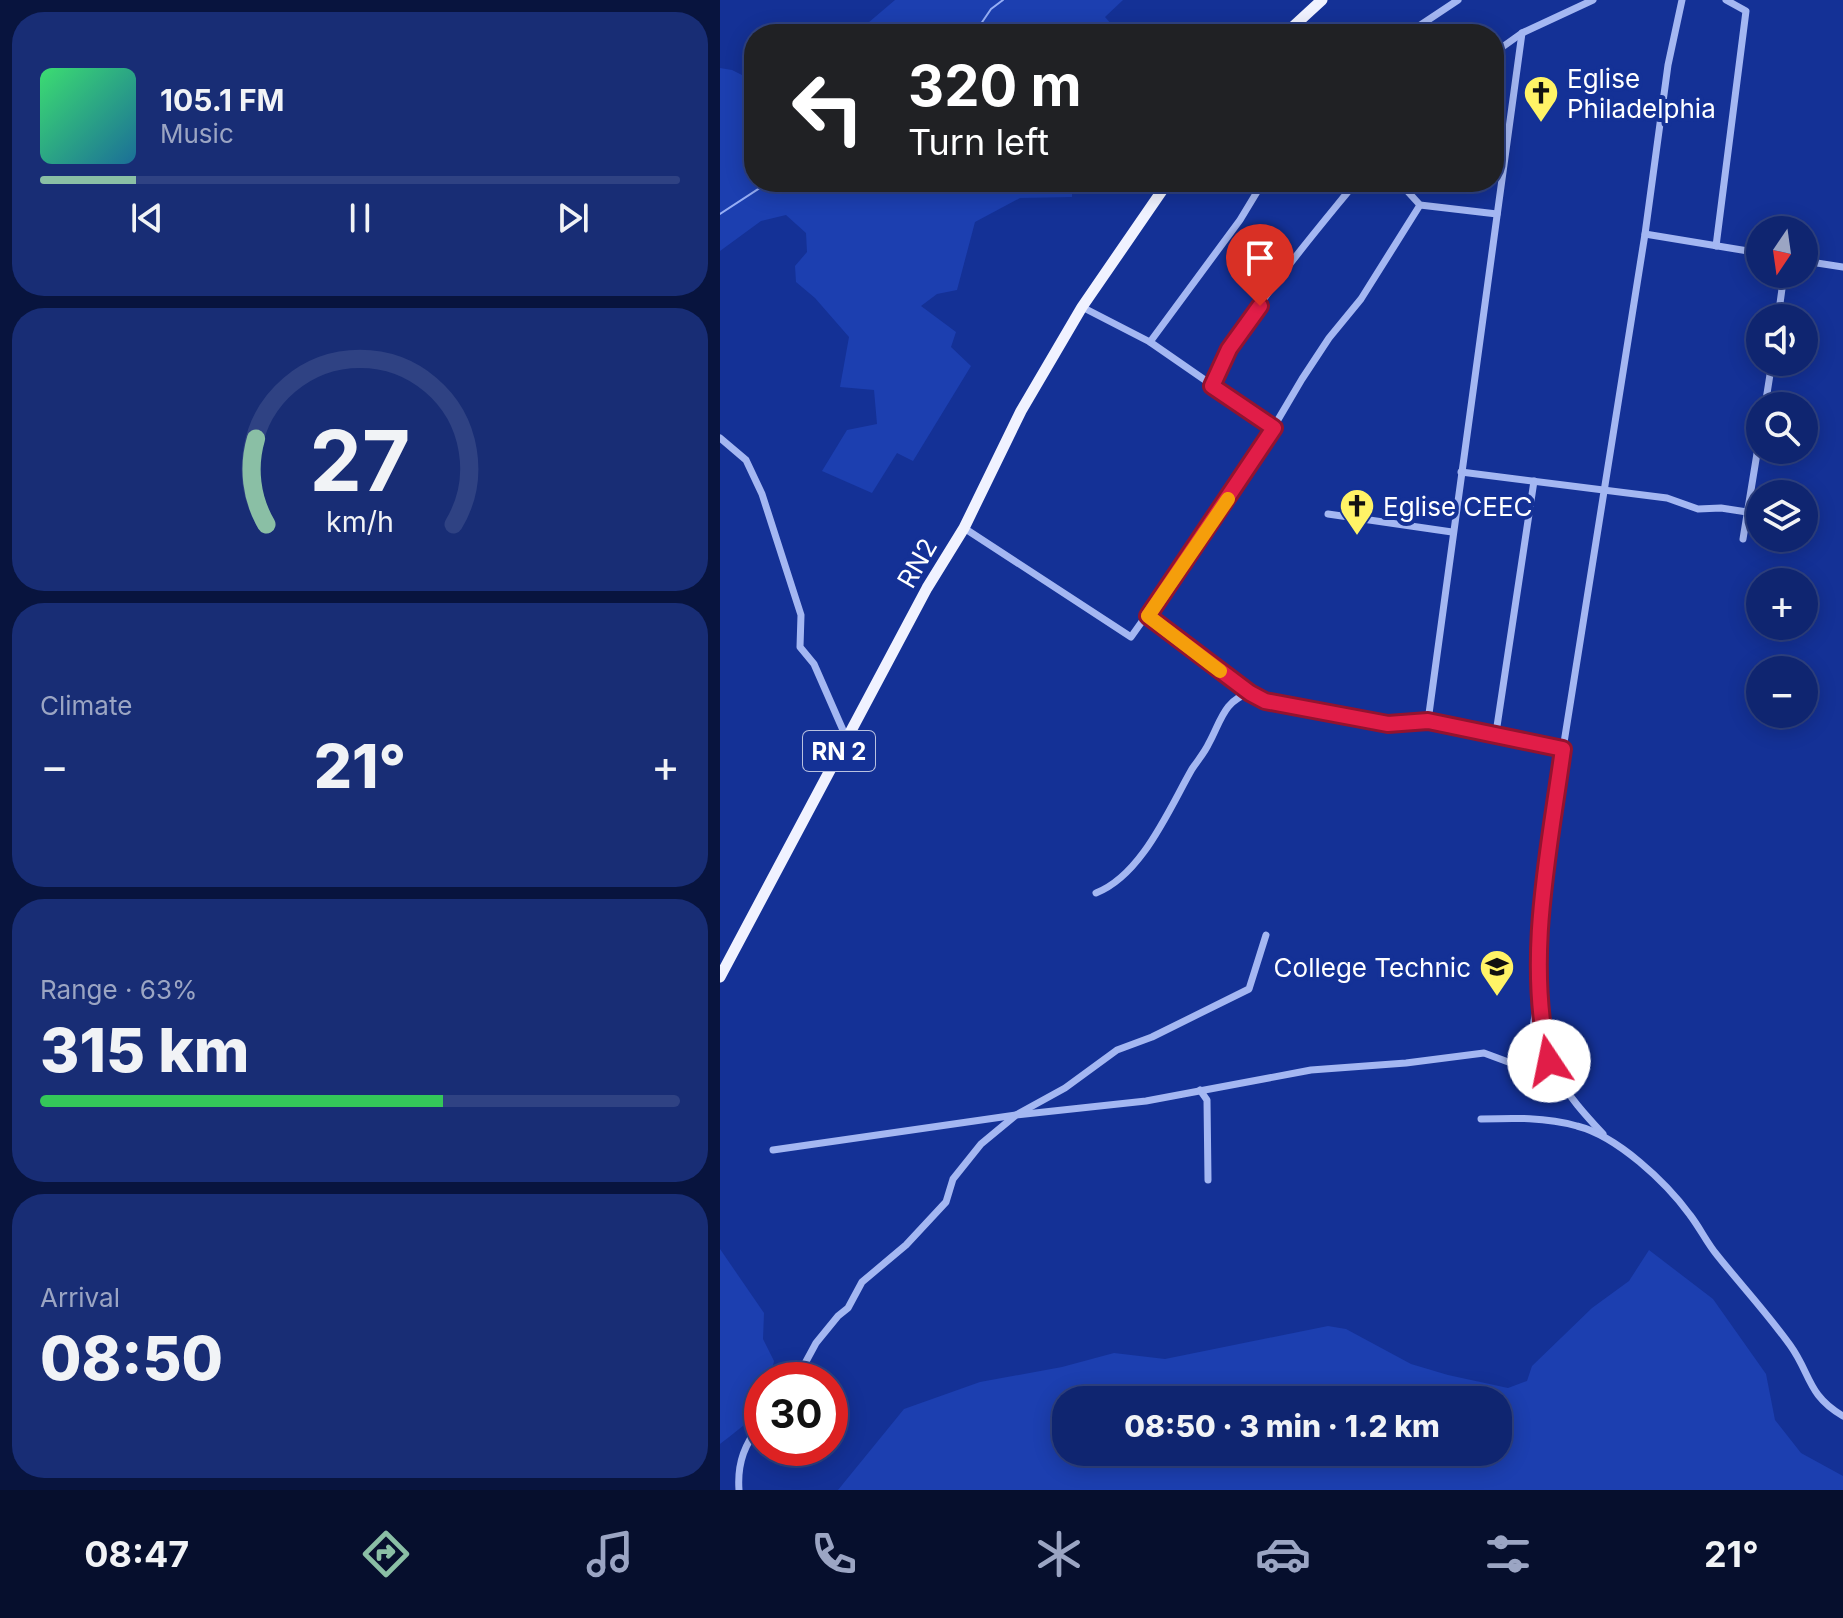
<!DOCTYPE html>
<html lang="en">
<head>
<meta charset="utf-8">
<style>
  :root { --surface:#0f2570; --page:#182d75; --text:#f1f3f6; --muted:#9ba5c3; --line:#2f4283; --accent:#8abfa5 }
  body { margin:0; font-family:Inter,sans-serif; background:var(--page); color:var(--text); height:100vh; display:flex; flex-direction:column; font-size:30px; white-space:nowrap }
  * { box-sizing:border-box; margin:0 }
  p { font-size:26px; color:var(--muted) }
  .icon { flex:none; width:44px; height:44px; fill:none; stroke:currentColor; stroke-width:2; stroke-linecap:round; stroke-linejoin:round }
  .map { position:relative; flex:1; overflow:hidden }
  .side { display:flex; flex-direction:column; gap:12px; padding:12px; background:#08143e; width:720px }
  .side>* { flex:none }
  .banner { position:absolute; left:24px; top:24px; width:760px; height:168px; border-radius:32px; box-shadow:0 4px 20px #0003,0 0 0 2px var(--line); background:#202124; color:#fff; overflow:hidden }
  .needle { width:52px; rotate:193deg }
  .fabs { position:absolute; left:1026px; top:216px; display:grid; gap:16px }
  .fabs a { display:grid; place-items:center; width:72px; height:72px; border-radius:50%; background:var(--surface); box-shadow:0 4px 20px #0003,0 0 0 2px var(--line); font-size:40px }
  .speed { position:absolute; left:24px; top:1362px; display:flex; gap:16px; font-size:40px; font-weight:700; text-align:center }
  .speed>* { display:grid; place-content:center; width:104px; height:104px; border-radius:50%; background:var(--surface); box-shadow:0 4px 20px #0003,0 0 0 2px var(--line); line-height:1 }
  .speed .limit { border:12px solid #d22; background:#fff; color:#111 }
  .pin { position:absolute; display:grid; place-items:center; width:68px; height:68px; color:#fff; margin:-82px -34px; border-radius:50% 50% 50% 0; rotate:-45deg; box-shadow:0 0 8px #0007 }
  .pin .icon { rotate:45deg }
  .me { position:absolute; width:88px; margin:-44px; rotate:349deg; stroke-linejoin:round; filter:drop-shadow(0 0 6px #0008) }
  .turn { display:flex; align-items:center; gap:28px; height:168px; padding:0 32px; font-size:36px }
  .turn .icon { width:104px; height:104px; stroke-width:2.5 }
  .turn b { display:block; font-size:56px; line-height:68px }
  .big { font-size:60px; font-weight:800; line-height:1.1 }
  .side .tile { flex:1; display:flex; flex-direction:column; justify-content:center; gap:12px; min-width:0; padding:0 28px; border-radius:32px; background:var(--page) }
  .side .dial { align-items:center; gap:0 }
  .dial svg { height:208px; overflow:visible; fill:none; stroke:var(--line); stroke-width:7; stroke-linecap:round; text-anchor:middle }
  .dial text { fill:var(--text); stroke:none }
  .song { display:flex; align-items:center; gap:24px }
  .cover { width:96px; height:96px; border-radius:12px; background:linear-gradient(135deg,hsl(140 70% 55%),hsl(200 70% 35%)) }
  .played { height:8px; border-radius:4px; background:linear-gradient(90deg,var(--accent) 15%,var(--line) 15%) }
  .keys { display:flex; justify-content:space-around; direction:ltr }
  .heat { display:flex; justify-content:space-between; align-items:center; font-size:44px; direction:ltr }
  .charge { height:12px; border-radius:6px; background:linear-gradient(90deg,#34c759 63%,var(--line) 0) }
  .trip { position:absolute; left:332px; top:1386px; width:460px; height:80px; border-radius:32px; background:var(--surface); box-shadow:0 4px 20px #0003,0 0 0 2px var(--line); font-weight:800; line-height:80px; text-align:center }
  .dock { display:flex; height:128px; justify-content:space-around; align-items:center; background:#060f2d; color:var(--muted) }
  .dock .icon { width:56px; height:56px }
  .dock .active { color:var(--accent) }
  .dock b { font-size:36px; color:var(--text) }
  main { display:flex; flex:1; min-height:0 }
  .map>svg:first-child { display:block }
</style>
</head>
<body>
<main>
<section class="side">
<div class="tile">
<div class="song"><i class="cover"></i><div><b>105.1 FM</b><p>Music</p></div></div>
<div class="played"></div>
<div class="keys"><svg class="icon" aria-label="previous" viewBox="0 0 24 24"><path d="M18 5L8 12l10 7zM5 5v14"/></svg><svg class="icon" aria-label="pause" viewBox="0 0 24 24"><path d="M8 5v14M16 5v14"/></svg><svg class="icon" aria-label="next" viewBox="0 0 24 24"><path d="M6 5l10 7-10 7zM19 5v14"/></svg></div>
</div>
<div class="tile dial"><svg viewBox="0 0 100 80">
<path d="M14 69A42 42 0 1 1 86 69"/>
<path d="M14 69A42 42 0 0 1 10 36" stroke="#8abfa5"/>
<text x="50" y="56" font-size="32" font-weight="700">27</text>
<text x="50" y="72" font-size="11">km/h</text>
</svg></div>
<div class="tile"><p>Climate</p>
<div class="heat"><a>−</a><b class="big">21°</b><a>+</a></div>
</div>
<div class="tile"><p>Range · 63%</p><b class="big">315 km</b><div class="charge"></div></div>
<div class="tile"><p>Arrival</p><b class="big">08:50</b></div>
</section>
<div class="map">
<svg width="1123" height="1490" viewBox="0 0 1123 1490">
  <rect width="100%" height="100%" fill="#143196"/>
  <!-- green -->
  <g fill="#1c3fb0" fill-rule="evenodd">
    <path d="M175 0H403L385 17 400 34H135Z"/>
    <path d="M0 68 12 70 34 81V182H352V197L300 198 255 222 237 290 217 294 201 306 236 332 231 347 251 366 193 461 177 453 152 493 102 471 127 430 157 424 154 390 120 387 129 337 95 298 76 282 75 266 87 252 86 233 66 215 41 221 0 251Z"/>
    <path d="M0 1249 44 1313 43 1339 54 1361 50 1380H42C42 1415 27 1423 0 1444Z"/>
    <path d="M929 1250 993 1299 1046 1374 1055 1420 1081 1453 1123 1476V1490H118L184 1409 260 1382 342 1367 394 1353 445 1359 608 1326 626 1329 691 1364 728 1375 788 1388 807 1381 812 1366 872 1308 909 1281ZM346 1400H778V1452H346Z"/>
  </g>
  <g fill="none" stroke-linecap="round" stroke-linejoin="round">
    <!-- stream -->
    <g stroke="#96aef5" stroke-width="2">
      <path d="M254 34 271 9 283 0"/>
      <path d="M0 214 49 182"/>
    </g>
    <!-- street -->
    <g stroke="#a4b7f2" stroke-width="7">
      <path d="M687 34 738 0"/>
      <path d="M774 53 802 33 873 0"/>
      <path d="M679 182 700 205 777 214"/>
      <path d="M925 234 1040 253"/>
      <path d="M996 246 1026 11 1006 0"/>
      <path d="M1084 261 1123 267"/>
      <path d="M362 307 430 342 554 428"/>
      <path d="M1058 318 1064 274"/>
      <path d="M430 342 520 220 543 182"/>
      <path d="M492 386C527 311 584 246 636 182"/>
      <path d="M1045 406 1052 362"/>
      <path d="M0 438 26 460 42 494 81 615 80 647 94 664 126 737"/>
      <path d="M741 472 947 498 978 509 1001 508 1027 512"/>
      <path d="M608 514 732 532"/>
      <path d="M244 528 411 637 523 479 582 379 609 338 641 299 700 205"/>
      <path d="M1023 539 1040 435"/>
      <path d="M428 616 530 693 545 701 668 724 708 721 843 749"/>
      <path d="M708 721 802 33"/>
      <path d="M776 733 814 481"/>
      <path d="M376 893C422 875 449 809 472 769 478 760 485 752 489 743 501 721 504 700 530 693"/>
      <path d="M819 1010C826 1069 844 1092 883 1134"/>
      <path d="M791 1063 800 1059 810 1042 818 1000 817 957 843 749 925 234 948 65 962 0"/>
      <path d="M480 1090 487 1100 488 1180"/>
      <path d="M761 1119C793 1118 826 1117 857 1126 897 1136 946 1182 970 1215 980 1228 987 1243 997 1255 1021 1285 1047 1313 1070 1345 1091 1374 1087 1395 1123 1416"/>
      <path d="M53 1150 296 1115 426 1101 591 1070 686 1063 764 1053 791 1063 848 1093"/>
      <path d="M76 1380 96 1343 118 1316 128 1308 142 1282 186 1245 226 1202 233 1179 261 1144 296 1115 345 1088 397 1050 432 1037 529 989 546 935"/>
      <path d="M19 1490C17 1462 25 1444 42 1421"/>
    </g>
    <!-- primary -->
    <g stroke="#f0f2ff" stroke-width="11">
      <path d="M565 34 602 0"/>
      <path d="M0 977 207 588 244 528 301 411 362 307 448 182"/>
    </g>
  </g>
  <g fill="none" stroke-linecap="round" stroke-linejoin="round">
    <defs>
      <path id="route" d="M540 306 509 349 492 386 554 428 428 616 530 693 545 701 668 724 708 721 843 749C829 852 805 959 829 1061"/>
    </defs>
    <!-- route casing -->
    <use href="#route" stroke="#92132f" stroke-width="20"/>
    <!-- route -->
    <use href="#route" stroke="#e11d48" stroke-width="14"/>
    <!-- slow -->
    <path stroke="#f59e0b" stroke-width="14" d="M500 671 428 616 508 499"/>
  </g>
  <!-- icons -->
  <defs>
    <symbol id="church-pin" viewBox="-11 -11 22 30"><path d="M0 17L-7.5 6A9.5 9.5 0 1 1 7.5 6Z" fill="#fff366" stroke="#143196"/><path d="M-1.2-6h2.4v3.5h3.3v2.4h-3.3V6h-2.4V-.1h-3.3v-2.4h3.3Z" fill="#111"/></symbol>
    <symbol id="university-pin" viewBox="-11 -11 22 30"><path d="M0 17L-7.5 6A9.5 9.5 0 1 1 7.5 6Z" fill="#fff366" stroke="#143196"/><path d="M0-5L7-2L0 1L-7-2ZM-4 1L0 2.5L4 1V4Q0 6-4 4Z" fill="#111"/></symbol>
  </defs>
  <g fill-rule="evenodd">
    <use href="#church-pin" x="801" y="73" width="40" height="54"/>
    <use href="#church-pin" x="617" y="486" width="40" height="54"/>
    <use href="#university-pin" x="757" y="947" width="40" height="54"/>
  </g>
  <g text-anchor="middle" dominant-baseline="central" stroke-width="8" stroke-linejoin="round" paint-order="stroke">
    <!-- shield labels -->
    <rect fill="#143196" stroke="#b8c1e0" stroke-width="2" x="83" y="731" width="72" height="40" rx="6"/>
    <g font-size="24" font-weight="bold" fill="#fff">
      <text x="119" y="751">RN 2</text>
    </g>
    <!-- poi labels -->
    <g font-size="26" fill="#fff" stroke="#143196" text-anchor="start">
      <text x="847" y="78">Eglise<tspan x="847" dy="30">Philadelphia</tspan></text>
      <text x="663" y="506">Eglise CEEC</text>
      <text x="751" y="967" text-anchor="end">College Technic</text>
    </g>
    <!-- street labels -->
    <g font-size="26" fill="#fff" stroke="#143196">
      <text transform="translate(197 563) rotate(-60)">RN2</text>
    </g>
  </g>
</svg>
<div class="fabs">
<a><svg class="needle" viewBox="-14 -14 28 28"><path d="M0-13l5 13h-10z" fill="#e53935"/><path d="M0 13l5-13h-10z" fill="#9ba5c3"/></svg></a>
<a><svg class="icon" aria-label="sound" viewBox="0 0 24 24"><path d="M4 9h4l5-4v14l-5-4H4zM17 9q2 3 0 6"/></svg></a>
<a><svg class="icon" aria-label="search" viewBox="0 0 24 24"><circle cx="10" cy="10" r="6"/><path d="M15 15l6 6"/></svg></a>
<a><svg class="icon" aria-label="layers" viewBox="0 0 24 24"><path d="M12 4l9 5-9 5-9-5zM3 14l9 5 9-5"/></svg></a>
<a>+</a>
<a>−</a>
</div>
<div class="speed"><div class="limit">30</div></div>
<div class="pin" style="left:540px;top:306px;background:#d93025"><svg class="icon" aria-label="arrive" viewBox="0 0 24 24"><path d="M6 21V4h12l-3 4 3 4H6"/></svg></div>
<svg class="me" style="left:829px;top:1061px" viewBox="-20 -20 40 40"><circle r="19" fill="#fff"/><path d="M0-13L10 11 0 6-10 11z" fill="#e11d48"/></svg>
<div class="trip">08:50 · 3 min · 1.2 km</div>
<div class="banner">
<div class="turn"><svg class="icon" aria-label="left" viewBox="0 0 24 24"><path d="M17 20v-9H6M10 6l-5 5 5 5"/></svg><div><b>320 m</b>Turn left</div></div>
</div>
</div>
</main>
<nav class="dock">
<b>08:47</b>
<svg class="icon active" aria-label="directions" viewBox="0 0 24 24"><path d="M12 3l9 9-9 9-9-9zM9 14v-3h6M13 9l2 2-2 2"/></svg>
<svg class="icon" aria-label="music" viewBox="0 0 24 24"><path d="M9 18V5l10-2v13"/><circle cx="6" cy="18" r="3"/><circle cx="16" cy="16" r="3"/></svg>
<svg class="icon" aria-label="phone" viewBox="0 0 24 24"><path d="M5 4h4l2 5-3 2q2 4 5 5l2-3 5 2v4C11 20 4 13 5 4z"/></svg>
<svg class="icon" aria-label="climate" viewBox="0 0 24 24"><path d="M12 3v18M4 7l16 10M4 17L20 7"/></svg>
<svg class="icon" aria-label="car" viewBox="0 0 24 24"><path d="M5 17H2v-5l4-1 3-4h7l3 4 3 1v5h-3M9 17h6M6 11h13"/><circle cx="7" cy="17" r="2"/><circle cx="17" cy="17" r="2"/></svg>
<svg class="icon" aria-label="filters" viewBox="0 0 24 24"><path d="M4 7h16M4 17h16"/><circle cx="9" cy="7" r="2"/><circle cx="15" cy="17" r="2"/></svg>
<b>21°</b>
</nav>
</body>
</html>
